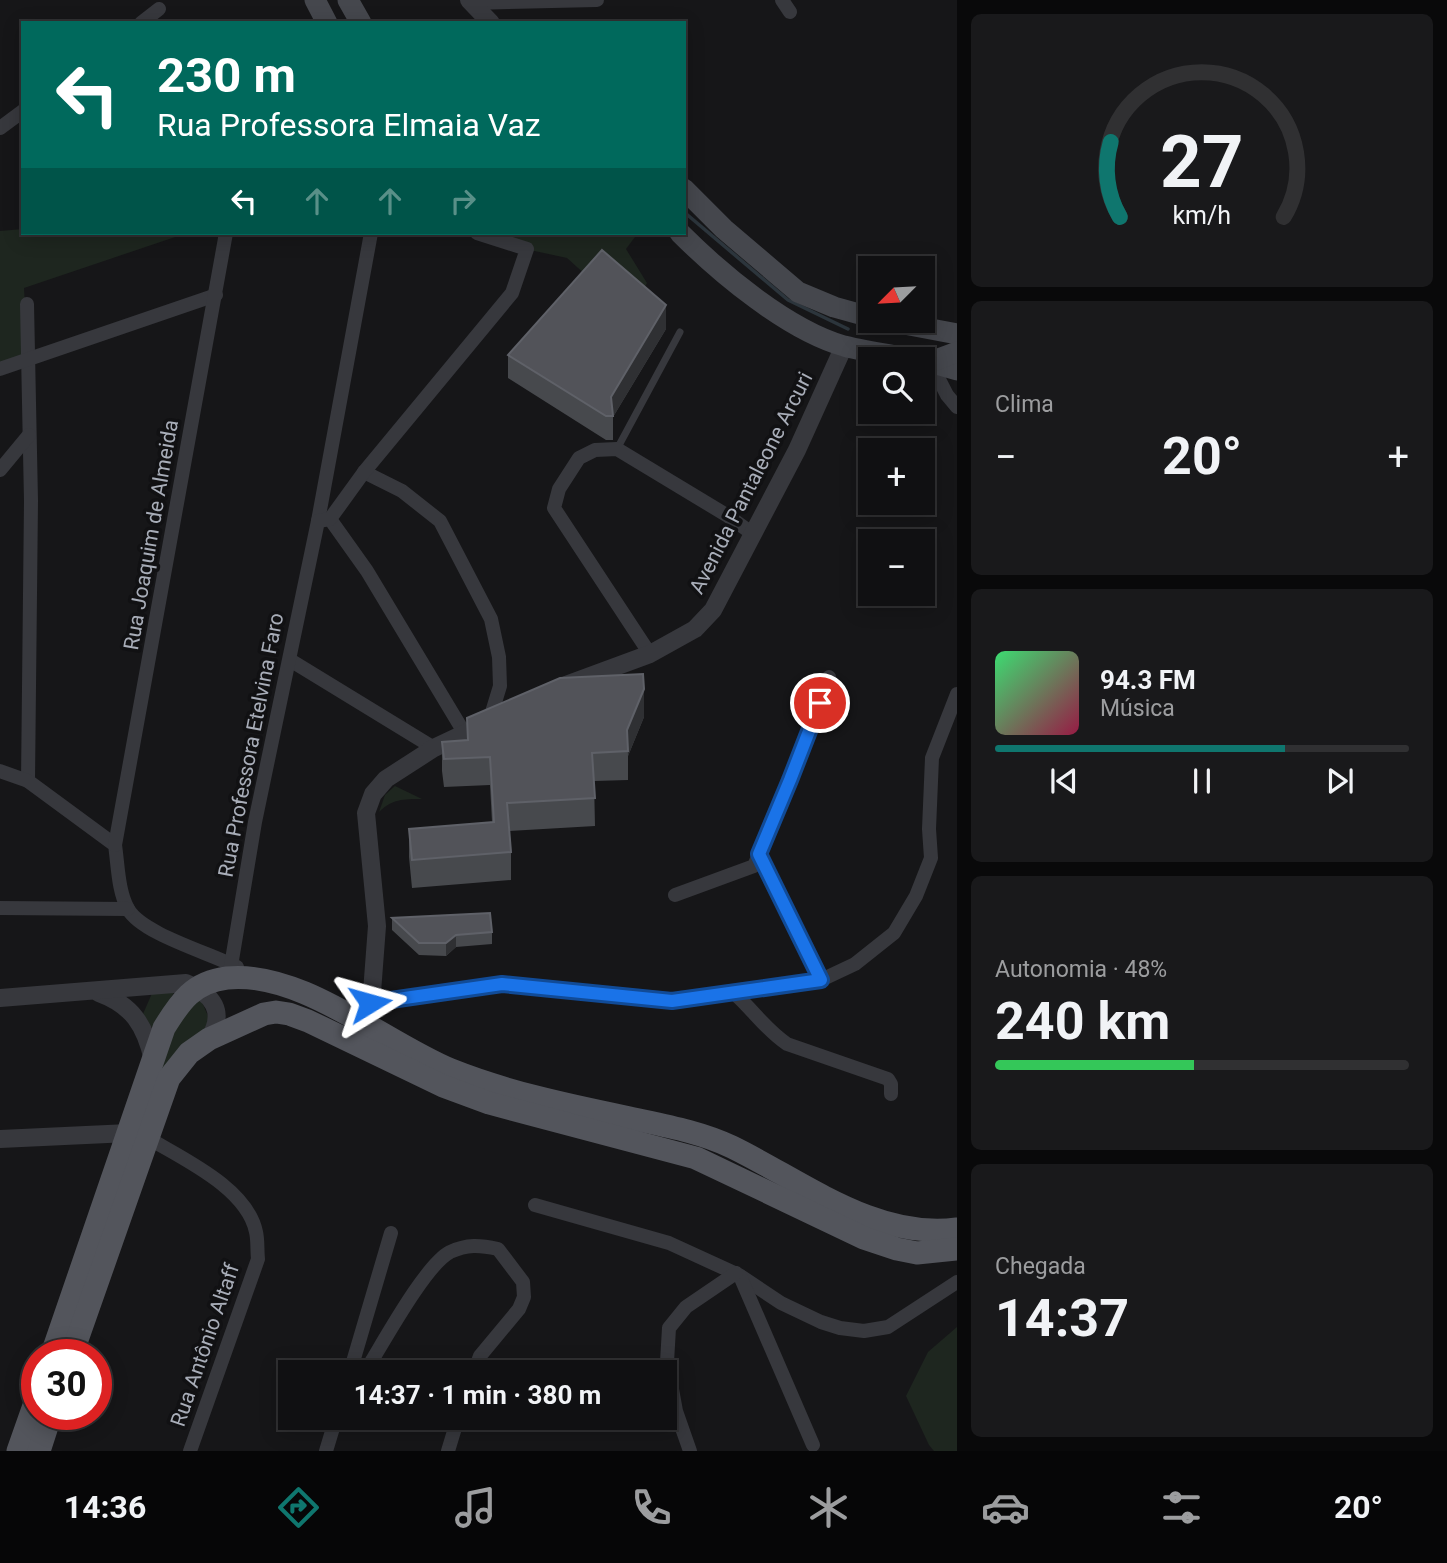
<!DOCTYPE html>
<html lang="pt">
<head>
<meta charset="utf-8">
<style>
  :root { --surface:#101012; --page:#19191b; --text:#f1f3f6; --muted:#9c9d9f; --line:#303032; --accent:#0f766e }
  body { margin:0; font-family:Roboto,sans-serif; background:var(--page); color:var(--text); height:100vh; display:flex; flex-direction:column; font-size:26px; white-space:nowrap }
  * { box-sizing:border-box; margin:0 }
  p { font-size:23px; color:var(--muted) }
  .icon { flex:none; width:38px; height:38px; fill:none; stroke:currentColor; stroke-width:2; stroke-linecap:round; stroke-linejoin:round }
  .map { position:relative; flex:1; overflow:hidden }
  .side { display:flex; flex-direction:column; gap:14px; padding:14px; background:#09090a; width:490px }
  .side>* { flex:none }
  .guide { position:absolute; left:21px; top:21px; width:665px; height:214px; border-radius:0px; box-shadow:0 4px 18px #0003,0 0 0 2px var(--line); background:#00695c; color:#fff; overflow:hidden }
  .needle { width:46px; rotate:246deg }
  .tools { position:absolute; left:858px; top:256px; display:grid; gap:14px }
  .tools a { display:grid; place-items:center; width:77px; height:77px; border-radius:0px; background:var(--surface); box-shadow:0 4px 18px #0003,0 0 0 2px var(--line); font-size:35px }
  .speed { position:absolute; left:21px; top:1339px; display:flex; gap:14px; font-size:35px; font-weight:700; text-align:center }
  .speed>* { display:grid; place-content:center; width:91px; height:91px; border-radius:50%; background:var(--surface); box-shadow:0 4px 18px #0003,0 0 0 2px var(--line); line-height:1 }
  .speed .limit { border:10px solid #d22; background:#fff; color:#111 }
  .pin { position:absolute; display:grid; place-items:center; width:60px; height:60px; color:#fff; margin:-30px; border:4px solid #fff; border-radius:50%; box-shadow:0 2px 7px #0007 }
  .me { position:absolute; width:77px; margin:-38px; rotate:82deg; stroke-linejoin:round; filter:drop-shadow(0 0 5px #0008) }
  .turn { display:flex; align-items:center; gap:24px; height:147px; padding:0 21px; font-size:32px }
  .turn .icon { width:91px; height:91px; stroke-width:2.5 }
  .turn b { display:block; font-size:49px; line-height:60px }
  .lanes { display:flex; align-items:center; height:66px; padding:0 21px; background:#0003; justify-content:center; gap:35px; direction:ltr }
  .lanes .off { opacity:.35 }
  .big { font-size:52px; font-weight:700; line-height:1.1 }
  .side .tile { flex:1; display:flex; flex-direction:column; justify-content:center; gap:10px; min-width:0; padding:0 24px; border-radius:10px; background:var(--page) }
  .side .dial { align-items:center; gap:0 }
  .dial svg { height:182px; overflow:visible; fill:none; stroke:var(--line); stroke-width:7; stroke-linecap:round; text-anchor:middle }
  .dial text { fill:var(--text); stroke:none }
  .song { display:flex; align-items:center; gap:21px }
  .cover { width:84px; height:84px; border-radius:10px; background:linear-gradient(135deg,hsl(140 70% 55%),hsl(340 70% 35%)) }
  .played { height:7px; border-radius:4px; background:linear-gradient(90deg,var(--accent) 70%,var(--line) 70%) }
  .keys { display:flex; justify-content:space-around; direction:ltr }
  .heat { display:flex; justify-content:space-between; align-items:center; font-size:38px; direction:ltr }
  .charge { height:10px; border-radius:5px; background:linear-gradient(90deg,#34c759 48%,var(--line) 0) }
  .trip { position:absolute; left:278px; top:1360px; width:399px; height:70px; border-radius:0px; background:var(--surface); box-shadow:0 4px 18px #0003,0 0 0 2px var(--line); font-weight:700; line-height:70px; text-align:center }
  .tab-bar { display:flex; height:112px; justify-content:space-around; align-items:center; background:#060607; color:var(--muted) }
  .tab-bar .icon { width:49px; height:49px }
  .tab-bar .on { color:var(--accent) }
  .tab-bar b { font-size:32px; color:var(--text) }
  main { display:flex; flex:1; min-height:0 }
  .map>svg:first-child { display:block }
</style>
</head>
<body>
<main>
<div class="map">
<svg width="957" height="1451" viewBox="0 0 957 1451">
  <rect width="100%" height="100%" fill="#161618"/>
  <!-- green -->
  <g fill="#1e261f">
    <path d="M23 229V233H187L24 288 28 361 0 369V231Z"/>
    <path d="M452 233H638L626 249 647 283 628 318 607 294 567 258Z"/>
    <path d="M395 786 422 799C403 799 392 799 379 812L385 795Z"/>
    <path d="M153 991H175L161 1014 156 1034 143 1014Z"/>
    <path d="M201 1000 208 1016V1027L150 1107 167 1051 184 1008Z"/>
    <path d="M957 1327V1451H934L929 1445 906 1396 928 1352Z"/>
  </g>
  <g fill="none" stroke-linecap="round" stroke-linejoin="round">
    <!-- stream -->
    <path stroke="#2c353c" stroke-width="3.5" d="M684 212 788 300 848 329"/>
    <!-- service -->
    <path stroke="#37383d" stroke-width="7" d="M617 449 680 332"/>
    <!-- minor -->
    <g stroke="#37383d" stroke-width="14">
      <path d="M782 0 790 12"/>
      <path d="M471 3 597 0"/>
      <path d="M141 23 159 9"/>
      <path d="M0 128 23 111"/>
      <path d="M27 304 31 501 28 781"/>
      <path d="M930 362 947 395 957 407"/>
      <path d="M0 369 216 295"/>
      <path d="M0 470 29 435"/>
      <path d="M364 472 402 491 440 521 491 619 499 657 500 686 489 722"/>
      <path d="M330 519 367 571 465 734"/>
      <path d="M318 521 371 233"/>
      <path d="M650 654 554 508 559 489 579 458 595 450 617 449 728 516 753 534"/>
      <path d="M290 660 434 748"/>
      <path d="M0 771 28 781 115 845C118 865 118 891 128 909 142 934 210 953 237 967"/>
      <path d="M115 845 226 233"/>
      <path d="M759 854 821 980"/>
      <path d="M675 895 754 866 791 780 829 677"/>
      <path d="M0 908 128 909"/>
      <path d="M229 978 255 822 318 521 330 519 364 472 512 293 527 249 477 233"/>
      <path d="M735 994C753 1010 766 1030 787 1044L888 1079 891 1084V1094"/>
      <path d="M370 1003 502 984 672 1001 811 982 821 980 855 964 894 933 916 896 931 858 929 829 932 758 957 694"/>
      <path d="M148 1138C183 1159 247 1188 256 1232 258 1240 257 1250 258 1259L190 1451"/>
      <path d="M535 1205 669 1243 739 1275 781 1303 821 1322 840 1328 864 1331 888 1327 957 1282"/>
      <path d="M740 1276 813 1445"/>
      <path d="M350 1372 391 1233"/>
      <path d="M365 1372C382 1345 425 1265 450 1252 467 1244 480 1245 498 1249L523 1282 524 1297 519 1309 480 1356 474 1372"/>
      <path d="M326 1451 336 1418"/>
      <path d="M448 1451 458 1418"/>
      <path d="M690 1451 676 1411 667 1362 669 1328 686 1307 736 1273"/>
    </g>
    <!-- tertiary -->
    <g stroke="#37383d" stroke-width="18">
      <path d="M469 0 491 23"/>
      <path d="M566 685 650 654 695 629 713 610 797 450 844 346"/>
      <path d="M99 993C132 1005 145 1025 153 1060"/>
      <path d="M0 998 186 983C213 994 226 1012 209 1039"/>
      <path d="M361 1022 372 992 377 926 366 813 373 794 386 779 434 748 487 723"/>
      <path d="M0 1139 129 1133"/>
    </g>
    <!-- secondary -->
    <g stroke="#45474d" stroke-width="21">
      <path d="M315 0 327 23"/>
      <path d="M348 0 361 23"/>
      <path d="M684 189 724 229 798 292 834 307 870 317"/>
      <path d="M680 233C721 274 788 330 844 346 867 352 891 355 914 359"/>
      <path d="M883 320 957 334"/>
      <path d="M922 360 957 370"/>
      <path d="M930 362 957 352"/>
    </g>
    <!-- primary -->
    <g stroke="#53555c" stroke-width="23">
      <path d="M52 1354 164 1028C180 1002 193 982 227 978 301 970 385 1043 451 1070 506 1092 567 1105 625 1117 661 1125 698 1131 732 1147 802 1181 875 1240 957 1229"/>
      <path d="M72 1354 169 1078 189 1053 209 1039 264 1014 276 1012 289 1014 308 1021 443 1086 489 1103 696 1158 864 1238 897 1249 917 1253 957 1249"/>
      <path d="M18 1451 37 1397"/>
      <path d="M39 1451 51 1414"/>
    </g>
  </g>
  <!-- wall -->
  <g fill="#47494d">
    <path d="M666 329 613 417V440H606L508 378V355Z"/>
    <path d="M644 717 628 756V780L594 781 595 826 509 831 511 852V880L412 888 409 857V829L492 822 490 785 444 787 442 771V742L467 740V718Z"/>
    <path d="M392 918 492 932V944L456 947 446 956 419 955 392 930Z"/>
  </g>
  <!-- shaded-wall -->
  <g fill="#2f3033">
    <path d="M666 305V329L613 417 611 397Z"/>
    <path d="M644 689V717L628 756 627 730Z"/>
    <path d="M456 935V947L446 956V943Z"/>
  </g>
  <!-- building -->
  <g fill="#525359" stroke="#5f6168" stroke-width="2">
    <path d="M602 250 666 305 611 397 613 416H606L508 355Z"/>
    <path d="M643 674 644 689 627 730 628 751 592 753 595 798 507 803 511 852 412 860 409 829 494 822 490 757 444 759 442 742 468 740 467 718 560 678Z"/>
    <path d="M490 913 492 932 456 935 446 943H419L392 918Z"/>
  </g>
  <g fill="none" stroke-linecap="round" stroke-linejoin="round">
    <defs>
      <path id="route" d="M370 1003 502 984 672 1001 821 980 759 854 790 780 820 703"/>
    </defs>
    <!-- route casing -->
    <use href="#route" stroke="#114b97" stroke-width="18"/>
    <!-- route -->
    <use href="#route" stroke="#1a73e8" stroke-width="12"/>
  </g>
  <g text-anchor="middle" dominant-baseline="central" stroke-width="7" stroke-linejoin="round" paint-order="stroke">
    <!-- street labels -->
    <g font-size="21" fill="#a8adb8" stroke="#111113">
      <text transform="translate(751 483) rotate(-63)">Avenida Pantaleone Arcuri</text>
      <text transform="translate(151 535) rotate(-80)">Rua Joaquim de Almeida</text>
      <text transform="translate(251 745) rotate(-79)">Rua Professora Etelvina Faro</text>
      <text transform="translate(205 1345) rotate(-71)">Rua Antônio Altaff</text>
    </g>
  </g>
</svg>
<div class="tools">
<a><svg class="needle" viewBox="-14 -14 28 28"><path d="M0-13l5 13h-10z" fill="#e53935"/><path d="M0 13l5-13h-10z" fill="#9c9d9f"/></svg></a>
<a><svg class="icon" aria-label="search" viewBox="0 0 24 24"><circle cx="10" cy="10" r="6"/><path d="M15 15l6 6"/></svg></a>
<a>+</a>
<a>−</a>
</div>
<div class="speed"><div class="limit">30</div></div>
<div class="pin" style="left:820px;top:703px;background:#d93025"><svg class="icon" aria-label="arrive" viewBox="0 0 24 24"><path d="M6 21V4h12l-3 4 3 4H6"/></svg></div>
<svg class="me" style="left:370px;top:1003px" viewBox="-20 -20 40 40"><path d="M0-17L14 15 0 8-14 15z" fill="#1a73e8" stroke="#fff" stroke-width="4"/></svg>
<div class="trip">14:37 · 1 min · 380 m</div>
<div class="guide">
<div class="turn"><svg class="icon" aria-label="left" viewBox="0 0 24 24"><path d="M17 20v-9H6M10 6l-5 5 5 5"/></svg><div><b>230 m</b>Rua Professora Elmaia Vaz</div></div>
<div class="lanes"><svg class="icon" aria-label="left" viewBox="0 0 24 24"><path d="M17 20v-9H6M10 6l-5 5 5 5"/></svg><svg class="icon off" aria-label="ahead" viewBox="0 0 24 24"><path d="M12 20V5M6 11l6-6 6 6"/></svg><svg class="icon off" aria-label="ahead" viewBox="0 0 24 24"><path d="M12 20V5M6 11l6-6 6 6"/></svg><svg class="icon off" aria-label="right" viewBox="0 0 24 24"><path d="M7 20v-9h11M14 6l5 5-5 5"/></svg></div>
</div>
</div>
<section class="side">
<div class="tile dial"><svg viewBox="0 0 100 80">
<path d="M14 69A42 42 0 1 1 86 69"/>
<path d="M14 69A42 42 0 0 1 10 36" stroke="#0f766e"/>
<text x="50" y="56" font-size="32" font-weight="700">27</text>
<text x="50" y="72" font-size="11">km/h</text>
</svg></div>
<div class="tile"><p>Clima</p>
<div class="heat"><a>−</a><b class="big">20°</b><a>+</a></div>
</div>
<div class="tile">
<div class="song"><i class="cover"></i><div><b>94.3 FM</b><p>Música</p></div></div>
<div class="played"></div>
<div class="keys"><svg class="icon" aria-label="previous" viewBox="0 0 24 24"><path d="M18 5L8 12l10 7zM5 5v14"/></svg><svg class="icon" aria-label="pause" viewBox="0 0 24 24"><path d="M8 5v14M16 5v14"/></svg><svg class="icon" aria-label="next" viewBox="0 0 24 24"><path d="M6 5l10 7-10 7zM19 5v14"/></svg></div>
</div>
<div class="tile"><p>Autonomia · 48%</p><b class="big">240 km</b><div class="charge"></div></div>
<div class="tile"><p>Chegada</p><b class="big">14:37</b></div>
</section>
</main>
<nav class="tab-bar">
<b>14:36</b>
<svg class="icon on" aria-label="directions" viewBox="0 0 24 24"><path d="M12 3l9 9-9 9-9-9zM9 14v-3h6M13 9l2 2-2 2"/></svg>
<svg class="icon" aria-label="music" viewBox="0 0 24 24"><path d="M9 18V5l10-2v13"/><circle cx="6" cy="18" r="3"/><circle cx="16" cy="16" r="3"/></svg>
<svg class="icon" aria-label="phone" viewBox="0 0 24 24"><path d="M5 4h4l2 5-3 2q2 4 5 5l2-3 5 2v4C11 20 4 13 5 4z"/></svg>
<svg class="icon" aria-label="climate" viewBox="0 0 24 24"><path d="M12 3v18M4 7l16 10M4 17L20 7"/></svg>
<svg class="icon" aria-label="car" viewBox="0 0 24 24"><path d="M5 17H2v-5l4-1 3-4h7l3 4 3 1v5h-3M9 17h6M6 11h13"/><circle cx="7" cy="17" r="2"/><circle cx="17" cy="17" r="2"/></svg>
<svg class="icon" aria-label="filters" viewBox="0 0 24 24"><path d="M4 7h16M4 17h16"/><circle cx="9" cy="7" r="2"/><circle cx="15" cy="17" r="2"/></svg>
<b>20°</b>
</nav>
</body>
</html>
